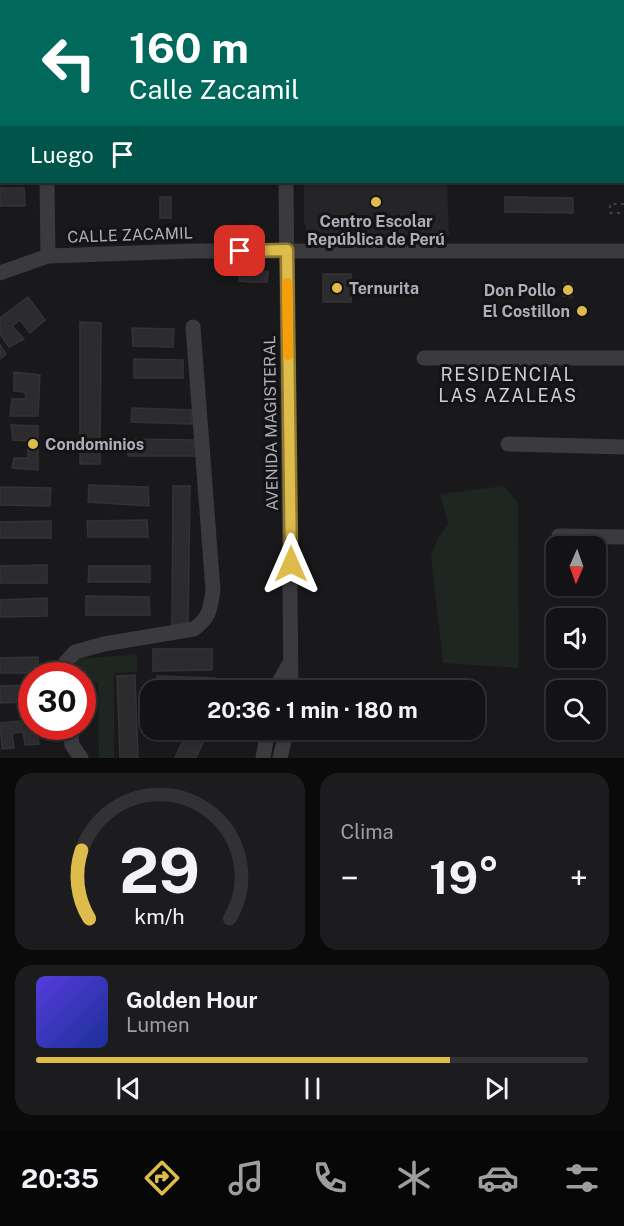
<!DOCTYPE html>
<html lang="es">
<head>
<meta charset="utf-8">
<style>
  :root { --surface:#131214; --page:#1c1b1d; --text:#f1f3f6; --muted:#9d9ea0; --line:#323234; --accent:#debc4c }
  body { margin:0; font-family:"Public Sans",sans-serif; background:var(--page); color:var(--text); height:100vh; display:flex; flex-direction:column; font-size:22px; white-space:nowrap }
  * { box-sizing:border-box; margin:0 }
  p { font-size:20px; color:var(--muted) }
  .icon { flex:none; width:33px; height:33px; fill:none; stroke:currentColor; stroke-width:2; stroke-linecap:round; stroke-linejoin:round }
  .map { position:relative; height:758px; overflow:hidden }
  .sheet { display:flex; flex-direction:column; gap:15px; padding:15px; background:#0a0a0b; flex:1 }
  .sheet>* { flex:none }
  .hud { position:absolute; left:0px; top:0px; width:624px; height:183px; box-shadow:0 2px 4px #0004,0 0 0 2px var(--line); background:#00695c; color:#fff; overflow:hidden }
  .needle { width:39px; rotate:182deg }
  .fabs { position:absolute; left:546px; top:536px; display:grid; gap:12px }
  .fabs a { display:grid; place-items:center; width:60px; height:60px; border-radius:12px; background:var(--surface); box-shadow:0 2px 4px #0004,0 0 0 2px var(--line); font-size:30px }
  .speed { position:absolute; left:18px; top:662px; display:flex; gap:12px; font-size:30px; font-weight:700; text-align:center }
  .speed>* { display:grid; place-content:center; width:78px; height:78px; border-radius:50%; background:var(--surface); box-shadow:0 2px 4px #0004,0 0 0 2px var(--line); line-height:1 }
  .speed .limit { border:9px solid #d22; background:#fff; color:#111 }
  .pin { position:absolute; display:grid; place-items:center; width:51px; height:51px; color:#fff; margin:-26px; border-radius:12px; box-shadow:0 3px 9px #0006 }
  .me { position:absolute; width:66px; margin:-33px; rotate:0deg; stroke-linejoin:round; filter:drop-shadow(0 0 4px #0008) }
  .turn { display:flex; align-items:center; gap:21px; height:126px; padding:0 30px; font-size:27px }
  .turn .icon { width:78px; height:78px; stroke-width:2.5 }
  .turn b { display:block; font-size:42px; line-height:51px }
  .then { display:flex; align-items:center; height:57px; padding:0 30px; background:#0003; gap:12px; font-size:22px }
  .big { font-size:45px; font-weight:700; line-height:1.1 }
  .sheet .widget { flex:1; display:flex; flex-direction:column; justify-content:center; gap:9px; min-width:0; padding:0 21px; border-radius:18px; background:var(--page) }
  .sheet .dial { align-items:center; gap:0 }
  .dial svg { height:156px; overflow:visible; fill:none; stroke:var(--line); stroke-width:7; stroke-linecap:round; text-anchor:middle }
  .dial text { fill:var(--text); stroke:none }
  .song { display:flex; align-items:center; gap:18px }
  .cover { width:72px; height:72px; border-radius:9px; background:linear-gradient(135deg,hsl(250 70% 55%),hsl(230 70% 35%)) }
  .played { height:6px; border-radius:3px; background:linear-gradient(90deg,var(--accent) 75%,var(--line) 75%) }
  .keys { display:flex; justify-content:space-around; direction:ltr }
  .heat { display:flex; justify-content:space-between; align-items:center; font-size:33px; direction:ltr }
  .sheet .tiles { flex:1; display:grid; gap:15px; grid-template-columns:1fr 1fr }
  .widget:last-child { grid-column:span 2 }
  .trip { position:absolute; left:140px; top:680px; width:345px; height:60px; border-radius:18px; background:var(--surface); box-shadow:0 2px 4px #0004,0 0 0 2px var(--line); font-weight:700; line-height:60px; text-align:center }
  .tabs { display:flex; height:96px; justify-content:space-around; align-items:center; background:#080708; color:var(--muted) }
  .tabs .icon { width:42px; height:42px }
  .tabs .active { color:var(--accent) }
  .tabs b { font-size:27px; color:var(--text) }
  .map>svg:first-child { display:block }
</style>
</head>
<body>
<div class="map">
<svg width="624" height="758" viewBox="0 0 624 758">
  <rect width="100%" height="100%" fill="#19181a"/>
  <!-- built -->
  <path fill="#252427" d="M304 182H447L449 236 314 237 307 231 304 222Z"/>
  <!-- green -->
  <g fill="#1f2520">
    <path d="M504 486 518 503 519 668 443 663 431 556 437 540 448 524 440 494Z"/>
    <path d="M137 654V672L114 673V758H99L98 682H83L82 675H76V659Z"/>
  </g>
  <!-- building -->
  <g fill="#2c2b2e" stroke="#333336" stroke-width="1.5">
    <path d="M0 0H22V2H2L0 7Z"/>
    <path d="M233 0H260V2H234Z"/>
    <path d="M504 0H572L504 2Z"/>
    <path d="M0 188H24L25 206H0Z"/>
    <rect x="160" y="197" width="11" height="21"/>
    <path d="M505 197 573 198V213L505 212Z"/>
    <path d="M239 271H250V282L239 281Z"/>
    <path d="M250 271 268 272 267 282H250Z"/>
    <rect x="323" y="274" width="28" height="28"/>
    <path d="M564 283 572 284V297L563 296Z"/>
    <path d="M28 297 45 320 30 333 20 320 12 326 24 339 9 347 0 334V318Z"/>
    <path d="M80 322 101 323 100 464H80Z"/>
    <path d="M132 328 174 329 173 347 133 346Z"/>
    <path d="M0 345 6 354 0 359Z"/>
    <path d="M134 359 183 360V378H134Z"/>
    <path d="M14 372 40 375 38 416H10L12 399H26L25 392 14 391Z"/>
    <path d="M132 408 192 410V424L131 422Z"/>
    <path d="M11 425 38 426V470L12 468 14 458H28V441L13 440Z"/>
    <path d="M128 439 196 440V456H128Z"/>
    <path d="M89 485 148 487 149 506 88 502Z"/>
    <path d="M173 486H190L188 625H172Z"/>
    <path d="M0 487 51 488 50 506 0 505Z"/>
    <path d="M147 520 148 537H88L87 521Z"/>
    <path d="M51 521V538H0V522Z"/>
    <path d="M47 565V583H0V566Z"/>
    <path d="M89 566H150V582H88Z"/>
    <path d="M86 596 149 597 150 615H86Z"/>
    <path d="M47 598V616L0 617V600Z"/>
    <path d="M153 649H212V670L153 671Z"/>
    <path d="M38 657 39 673H0V658Z"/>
    <path d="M135 675 138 758H120L117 676Z"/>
    <path d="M157 676 215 678V690H158Z"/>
    <path d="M32 685V702L0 703V686Z"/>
    <path d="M32 720V726H37L39 744 25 745 23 732 12 733 14 748 2 749 0 723Z"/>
    <path d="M188 729H209L196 758H175Z"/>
  </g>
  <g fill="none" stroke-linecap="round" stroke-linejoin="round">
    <!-- path -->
    <path stroke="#404146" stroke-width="2" stroke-dasharray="3 4.5" stroke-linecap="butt" d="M624 204H610V213H624"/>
    <!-- minor -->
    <g stroke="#3a3a3f" stroke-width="15">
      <path d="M45 0V2"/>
      <path d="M285 0V2"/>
      <path d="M47 182 48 256"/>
      <path d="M286 182 291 690"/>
      <path d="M0 273 48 256 192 251H624"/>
      <path d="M424 358H624"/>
      <path d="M508 444 624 447"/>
      <path d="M559 536 624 537"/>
      <path d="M64 675 65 663 75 652 104 644 194 629C210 617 210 610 213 590L193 327"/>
      <path d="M275 690 289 664"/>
      <path d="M70 726 72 745 81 758"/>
      <path d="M263 758 268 729"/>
      <path d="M280 758 287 729"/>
    </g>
  </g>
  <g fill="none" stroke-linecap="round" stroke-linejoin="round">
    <defs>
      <path id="route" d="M240 251 287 250 291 564"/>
    </defs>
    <!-- route casing -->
    <use href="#route" stroke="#907a31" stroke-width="15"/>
    <!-- route -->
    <use href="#route" stroke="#debc4c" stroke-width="10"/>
    <!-- slow -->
    <path stroke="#f59e0b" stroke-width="10" d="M287 283 288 355"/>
  </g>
  <!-- markers -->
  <g fill="#debc4c" stroke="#141315" stroke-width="2">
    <circle cx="376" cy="202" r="6"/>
    <circle cx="337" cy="288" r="6"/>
    <circle cx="568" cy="290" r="6"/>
    <circle cx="582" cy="311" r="6"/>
    <circle cx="33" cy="444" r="6"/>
  </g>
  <g text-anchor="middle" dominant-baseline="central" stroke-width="6" stroke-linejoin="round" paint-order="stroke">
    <!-- poi labels -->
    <g font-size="16" font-weight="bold" fill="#acafb8" stroke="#141315" text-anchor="start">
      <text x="376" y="221" text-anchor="middle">Centro Escolar<tspan x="376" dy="18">República de Perú</tspan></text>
      <text x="349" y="288">Ternurita</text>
      <text x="556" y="290" text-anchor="end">Don Pollo</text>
      <text x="570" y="311" text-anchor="end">El Costillon</text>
      <text x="45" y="444">Condominios</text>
    </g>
    <!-- street labels -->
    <g font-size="16" fill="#acafb8" stroke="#141315">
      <text transform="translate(130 235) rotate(-2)">CALLE ZACAMIL</text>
      <text transform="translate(271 423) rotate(-91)">AVENIDA MAGISTERAL</text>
    </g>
    <!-- neighbourhood labels -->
    <g font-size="18" letter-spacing="1.5" fill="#cdced5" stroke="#141315">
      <text x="508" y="374">RESIDENCIAL<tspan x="508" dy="21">LAS AZALEAS</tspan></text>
    </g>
  </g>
</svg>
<div class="fabs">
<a><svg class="needle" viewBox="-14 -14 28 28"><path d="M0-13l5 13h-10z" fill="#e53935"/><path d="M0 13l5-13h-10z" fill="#9d9ea0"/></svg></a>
<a><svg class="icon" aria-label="sound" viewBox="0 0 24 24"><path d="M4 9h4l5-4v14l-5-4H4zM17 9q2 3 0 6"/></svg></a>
<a><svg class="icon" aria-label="search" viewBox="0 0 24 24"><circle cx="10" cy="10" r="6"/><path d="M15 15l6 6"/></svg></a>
</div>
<div class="speed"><div class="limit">30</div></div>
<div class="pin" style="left:240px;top:251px;background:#d93025"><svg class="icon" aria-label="arrive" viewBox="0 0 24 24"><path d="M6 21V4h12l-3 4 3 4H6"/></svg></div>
<svg class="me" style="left:291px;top:564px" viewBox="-20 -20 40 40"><path d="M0-17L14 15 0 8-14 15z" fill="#debc4c" stroke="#fff" stroke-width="4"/></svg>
<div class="trip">20:36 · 1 min · 180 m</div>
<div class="hud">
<div class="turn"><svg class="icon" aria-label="left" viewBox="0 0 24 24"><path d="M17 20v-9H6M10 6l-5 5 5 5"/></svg><div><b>160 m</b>Calle Zacamil</div></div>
<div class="then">Luego<svg class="icon" aria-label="arrive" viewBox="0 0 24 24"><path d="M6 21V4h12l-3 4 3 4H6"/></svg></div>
</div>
</div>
<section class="sheet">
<div class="tiles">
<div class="widget dial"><svg viewBox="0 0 100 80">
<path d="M14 69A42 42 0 1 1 86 69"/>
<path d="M14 69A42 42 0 0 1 10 34" stroke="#debc4c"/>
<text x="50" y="56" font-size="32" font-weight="700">29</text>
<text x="50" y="72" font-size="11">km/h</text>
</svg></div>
<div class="widget"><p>Clima</p>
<div class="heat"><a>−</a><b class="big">19°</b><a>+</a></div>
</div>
<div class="widget">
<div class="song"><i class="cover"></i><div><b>Golden Hour</b><p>Lumen</p></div></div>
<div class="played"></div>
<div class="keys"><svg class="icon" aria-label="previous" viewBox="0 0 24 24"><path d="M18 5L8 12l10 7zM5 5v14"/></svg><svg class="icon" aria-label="pause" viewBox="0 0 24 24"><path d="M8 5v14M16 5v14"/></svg><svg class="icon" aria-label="next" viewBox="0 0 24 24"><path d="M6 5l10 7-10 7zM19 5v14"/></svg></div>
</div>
</div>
</section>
<nav class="tabs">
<b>20:35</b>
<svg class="icon active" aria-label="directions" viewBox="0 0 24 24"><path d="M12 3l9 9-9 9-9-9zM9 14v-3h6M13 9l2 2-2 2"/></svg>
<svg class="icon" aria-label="music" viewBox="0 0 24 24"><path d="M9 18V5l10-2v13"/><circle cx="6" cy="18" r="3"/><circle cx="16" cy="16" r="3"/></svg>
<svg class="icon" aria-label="phone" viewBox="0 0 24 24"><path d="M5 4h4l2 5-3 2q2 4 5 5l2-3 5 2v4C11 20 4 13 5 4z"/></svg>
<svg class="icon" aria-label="climate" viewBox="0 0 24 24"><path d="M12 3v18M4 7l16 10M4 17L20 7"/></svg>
<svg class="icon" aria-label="car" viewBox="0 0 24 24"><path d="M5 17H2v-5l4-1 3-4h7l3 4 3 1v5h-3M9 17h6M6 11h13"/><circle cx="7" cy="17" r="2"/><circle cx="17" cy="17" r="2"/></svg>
<svg class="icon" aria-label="filters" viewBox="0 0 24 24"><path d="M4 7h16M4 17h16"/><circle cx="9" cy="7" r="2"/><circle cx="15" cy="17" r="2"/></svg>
</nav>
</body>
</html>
